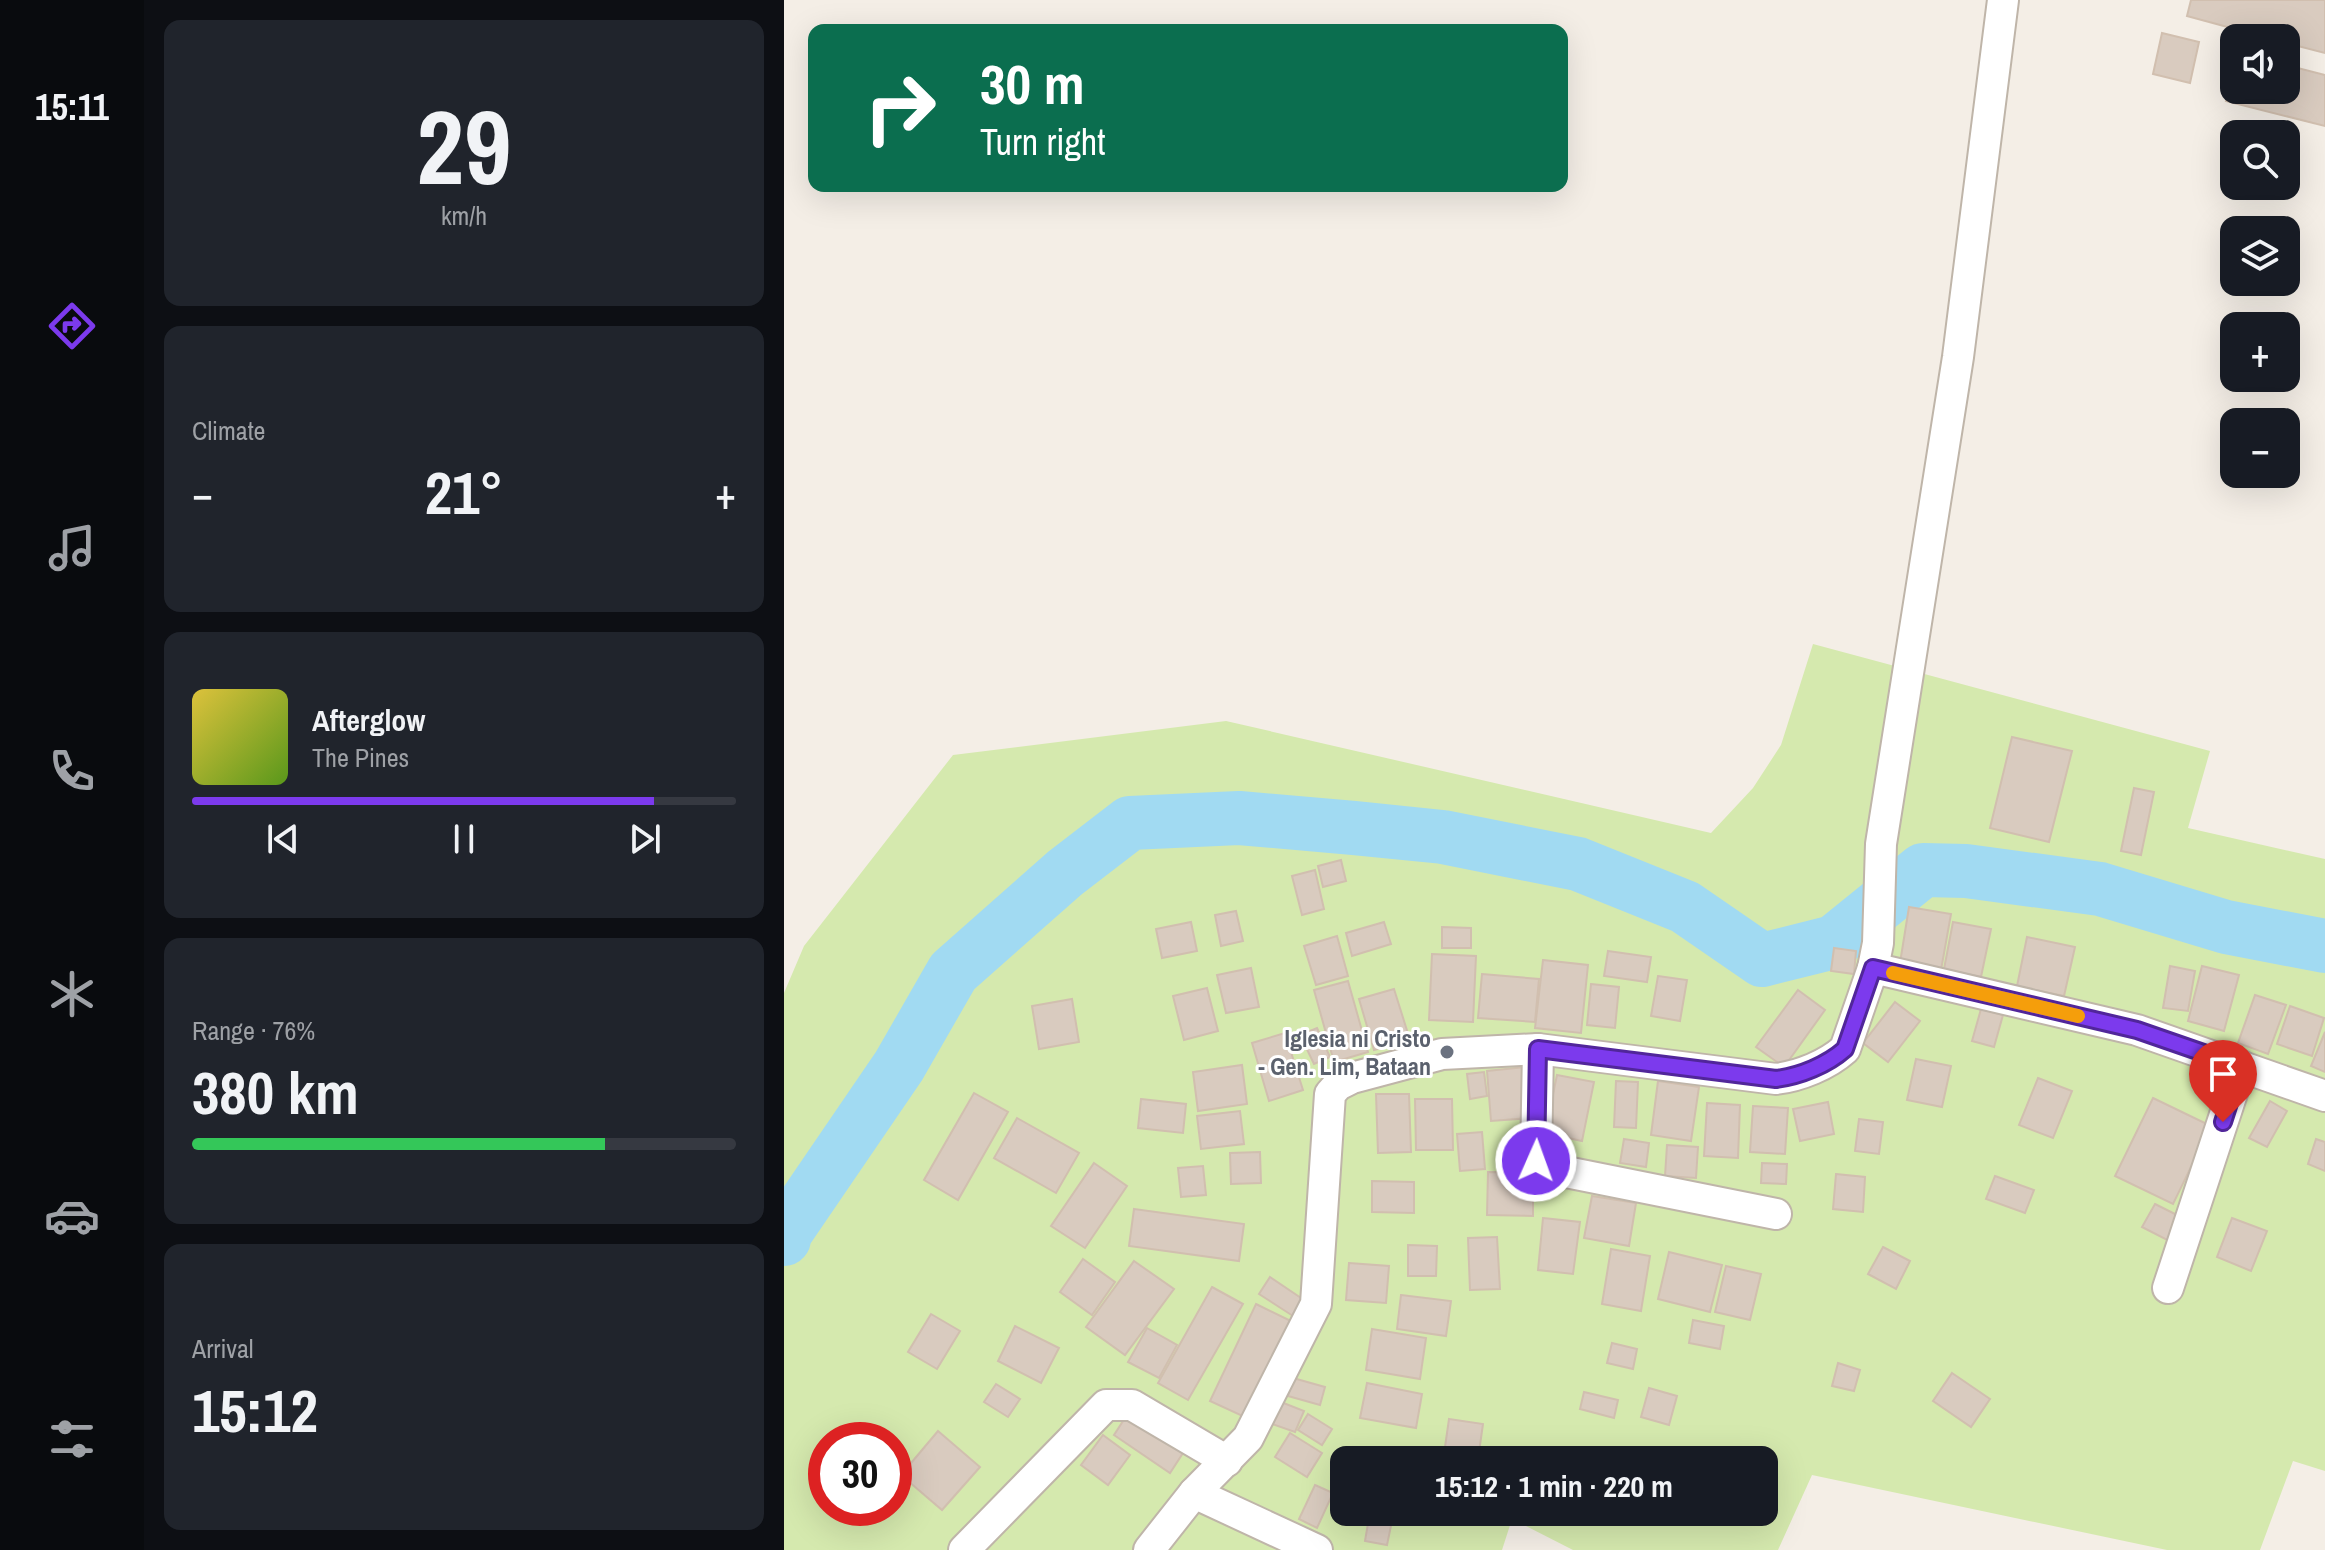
<!DOCTYPE html>
<html lang="en">
<head>
<meta charset="utf-8">
<style>
  :root { --surface:#171b24; --page:#20242c; --text:#f1f3f6; --muted:#9ea1a6; --line:#363941; --accent:#7c3aed }
  body { margin:0; font-family:"Archivo Narrow",sans-serif; background:var(--page); color:var(--text); height:100vh; display:flex; flex-direction:column; font-size:30px; white-space:nowrap }
  * { box-sizing:border-box; margin:0 }
  p { font-size:26px; color:var(--muted) }
  .icon { flex:none; width:44px; height:44px; fill:none; stroke:currentColor; stroke-width:2; stroke-linecap:round; stroke-linejoin:round }
  .map { position:relative; flex:1; overflow:hidden }
  .sheet { display:flex; flex-direction:column; gap:20px; padding:20px; background:#0d0f14; width:640px }
  .sheet>* { flex:none }
  .hud { position:absolute; left:24px; top:24px; width:760px; height:168px; border-radius:16px; box-shadow:0 8px 32px #0002; background:#0b6e4f; color:#fff; overflow:hidden }
  .controls { position:absolute; left:1436px; top:24px; display:grid; gap:16px }
  .controls a { display:grid; place-items:center; width:80px; height:80px; border-radius:16px; background:var(--surface); box-shadow:0 8px 32px #0002; font-size:40px }
  .speed { position:absolute; left:24px; top:1422px; display:flex; gap:16px; font-size:40px; font-weight:700; text-align:center }
  .speed>* { display:grid; place-content:center; width:104px; height:104px; border-radius:50%; background:var(--surface); box-shadow:0 8px 32px #0002; line-height:1 }
  .speed .limit { border:12px solid #d22; background:#fff; color:#111 }
  .pin { position:absolute; display:grid; place-items:center; width:68px; height:68px; color:#fff; margin:-82px -34px; border-radius:50% 50% 50% 0; rotate:-45deg; box-shadow:0 0 8px #0007 }
  .pin .icon { rotate:45deg }
  .me { position:absolute; width:88px; margin:-44px; rotate:2deg; stroke-linejoin:round; filter:drop-shadow(0 0 6px #0008) }
  .turn { display:flex; align-items:center; gap:28px; height:168px; padding:0 40px; font-size:36px }
  .turn .icon { width:104px; height:104px; stroke-width:2.5 }
  .turn b { display:block; font-size:56px; line-height:68px }
  .big { font-size:60px; font-weight:700; line-height:1.1 }
  .sheet .tile { flex:1; display:flex; flex-direction:column; justify-content:center; gap:12px; min-width:0; padding:0 28px; border-radius:16px; background:var(--page) }
  .sheet .dial { align-items:center; gap:0 }
  .dial b { font-size:104px; line-height:1 }
  .song { display:flex; align-items:center; gap:24px }
  .cover { width:96px; height:96px; border-radius:12px; background:linear-gradient(135deg,hsl(50 70% 55%),hsl(90 70% 35%)) }
  .played { height:8px; border-radius:4px; background:linear-gradient(90deg,var(--accent) 85%,var(--line) 85%) }
  .keys { display:flex; justify-content:space-around; direction:ltr }
  .heat { display:flex; justify-content:space-between; align-items:center; font-size:44px; direction:ltr }
  .charge { height:12px; border-radius:6px; background:linear-gradient(90deg,#34c759 76%,var(--line) 0) }
  .trip { position:absolute; left:546px; top:1446px; width:448px; height:80px; border-radius:16px; background:var(--surface); box-shadow:0 8px 32px #0002; font-weight:700; line-height:80px; text-align:center }
  main { display:flex; flex:1; min-height:0 }
  .tabs { display:flex; flex-direction:column; width:144px; justify-content:space-around; align-items:center; background:#090b0e; color:var(--muted) }
  .tabs .icon { width:56px; height:56px }
  .tabs .current { color:var(--accent) }
  .tabs b { font-size:36px; color:var(--text) }
  .map>svg:first-child { display:block }
</style>
</head>
<body>
<main>
<nav class="tabs">
<b>15:11</b>
<svg class="icon current" aria-label="directions" viewBox="0 0 24 24"><path d="M12 3l9 9-9 9-9-9zM9 14v-3h6M13 9l2 2-2 2"/></svg>
<svg class="icon" aria-label="music" viewBox="0 0 24 24"><path d="M9 18V5l10-2v13"/><circle cx="6" cy="18" r="3"/><circle cx="16" cy="16" r="3"/></svg>
<svg class="icon" aria-label="phone" viewBox="0 0 24 24"><path d="M5 4h4l2 5-3 2q2 4 5 5l2-3 5 2v4C11 20 4 13 5 4z"/></svg>
<svg class="icon" aria-label="climate" viewBox="0 0 24 24"><path d="M12 3v18M4 7l16 10M4 17L20 7"/></svg>
<svg class="icon" aria-label="car" viewBox="0 0 24 24"><path d="M5 17H2v-5l4-1 3-4h7l3 4 3 1v5h-3M9 17h6M6 11h13"/><circle cx="7" cy="17" r="2"/><circle cx="17" cy="17" r="2"/></svg>
<svg class="icon" aria-label="filters" viewBox="0 0 24 24"><path d="M4 7h16M4 17h16"/><circle cx="9" cy="7" r="2"/><circle cx="15" cy="17" r="2"/></svg>
</nav>
<section class="sheet">
<div class="tile dial"><b>29</b><p>km/h</p></div>
<div class="tile"><p>Climate</p>
<div class="heat"><a>−</a><b class="big">21°</b><a>+</a></div>
</div>
<div class="tile">
<div class="song"><i class="cover"></i><div><b>Afterglow</b><p>The Pines</p></div></div>
<div class="played"></div>
<div class="keys"><svg class="icon" aria-label="previous" viewBox="0 0 24 24"><path d="M18 5L8 12l10 7zM5 5v14"/></svg><svg class="icon" aria-label="pause" viewBox="0 0 24 24"><path d="M8 5v14M16 5v14"/></svg><svg class="icon" aria-label="next" viewBox="0 0 24 24"><path d="M6 5l10 7-10 7zM19 5v14"/></svg></div>
</div>
<div class="tile"><p>Range · 76%</p><b class="big">380 km</b><div class="charge"></div></div>
<div class="tile"><p>Arrival</p><b class="big">15:12</b></div>
</section>
<div class="map">
<svg width="1541" height="1550" viewBox="0 0 1541 1550">
  <rect width="100%" height="100%" fill="#f4eee6"/>
  <!-- green -->
  <path fill="#d5e9ae" fill-rule="evenodd" d="M1029 644 1426 751 1404 828 1541 859V1471L1509 1461 1476 1550H1383L1028 1475 994 1550H789L728 1519 718 1550H0V993L20 946 169 755 442 721 927 833 969 788 997 745ZM42 1440H110V1508H42ZM560 1460H980V1512H560Z"/>
  <g fill="none" stroke-linecap="round" stroke-linejoin="round">
    <!-- river -->
    <path stroke="#a1daf2" stroke-width="54" d="M0 1239 1 1233 115 1066 169 972 281 873 346 823 455 818 570 828 659 837 794 864 901 907 978 960 1050 942 1139 870 1182 871 1316 889 1442 927 1541 946"/>
  </g>
  <!-- building -->
  <g fill="#d9cbbf" stroke="#d1bfaf" stroke-width="2">
    <path d="M1407 0H1541V53L1502 43V38H1484L1403 16Z"/>
    <path d="M1378 33 1415 42 1406 83 1369 74Z"/>
    <path d="M1502 65 1541 75V126L1442 101 1450 69V90H1502Z"/>
    <path d="M1228 737 1288 751 1265 842 1206 828Z"/>
    <path d="M1350 788 1370 792 1357 855 1337 851Z"/>
    <path d="M557 860 562 881 539 887 534 866Z"/>
    <path d="M531 870 540 909 518 915 508 876Z"/>
    <path d="M1125 907 1167 914 1157 970 1116 963Z"/>
    <path d="M452 911 459 941 437 946 431 915Z"/>
    <path d="M407 922 413 951 378 958 372 929Z"/>
    <path d="M600 922 607 944 568 956 562 933Z"/>
    <path d="M1169 922 1207 929 1197 977 1160 969Z"/>
    <path d="M658 927 687 928V948H658Z"/>
    <path d="M553 936 564 976 532 985 520 946Z"/>
    <path d="M1243 937 1291 947 1280 996 1233 986Z"/>
    <path d="M1050 948 1072 951 1070 974 1047 971Z"/>
    <path d="M824 951 867 957 863 982 820 976Z"/>
    <path d="M648 954 692 956 689 1022 645 1020Z"/>
    <path d="M759 960 804 965 797 1033 751 1028Z"/>
    <path d="M1386 966 1411 971 1404 1011 1379 1008Z"/>
    <path d="M1418 966 1455 975 1440 1031 1404 1021Z"/>
    <path d="M467 968 475 1007 442 1013 433 975Z"/>
    <path d="M698 974 755 979 751 1022 694 1018Z"/>
    <path d="M874 976 903 980 896 1021 867 1016Z"/>
    <path d="M564 981 584 1052 550 1062 530 990Z"/>
    <path d="M807 984 835 987 831 1028 803 1025Z"/>
    <path d="M423 988 434 1031 400 1040 389 996Z"/>
    <path d="M610 989 626 1040 590 1050 575 999Z"/>
    <path d="M1014 990 1041 1010 1000 1067 972 1047Z"/>
    <path d="M1471 995 1502 1005 1484 1054 1454 1043Z"/>
    <path d="M288 999 295 1042 255 1049 248 1006Z"/>
    <path d="M1111 1002 1136 1021 1104 1062 1079 1043Z"/>
    <path d="M1506 1006 1540 1018 1528 1056 1493 1044Z"/>
    <path d="M1197 1009 1219 1015 1210 1047 1188 1041Z"/>
    <path d="M533 1028 546 1057 530 1064 516 1035Z"/>
    <path d="M1541 1032V1072L1527 1066Z"/>
    <path d="M501 1033 519 1090 485 1101 468 1043Z"/>
    <path d="M1132 1059 1167 1066 1158 1107 1123 1100Z"/>
    <path d="M458 1065 463 1104 414 1111 409 1072Z"/>
    <path d="M743 1067 747 1118 707 1121 703 1071Z"/>
    <path d="M700 1072 703 1096 686 1099 683 1074Z"/>
    <path d="M773 1075 810 1082 798 1141 761 1133Z"/>
    <path d="M1254 1078 1288 1091 1269 1138 1235 1125Z"/>
    <path d="M832 1081 854 1082 852 1128 830 1127Z"/>
    <path d="M874 1081 915 1087 907 1141 867 1135Z"/>
    <path d="M190 1093 224 1112 174 1200 140 1180Z"/>
    <path d="M592 1094H625L627 1152 594 1153Z"/>
    <path d="M1369 1098 1427 1126 1389 1204 1331 1176Z"/>
    <path d="M357 1099 402 1104 399 1133 354 1128Z"/>
    <path d="M631 1099H668L669 1150H632Z"/>
    <path d="M1486 1101 1503 1111 1483 1147 1465 1138Z"/>
    <path d="M1044 1102 1050 1134 1016 1141 1009 1109Z"/>
    <path d="M923 1103 956 1105 954 1158 920 1156Z"/>
    <path d="M969 1106 1004 1108 1001 1154 966 1152Z"/>
    <path d="M456 1111 460 1144 417 1149 413 1116Z"/>
    <path d="M233 1118 295 1153 272 1193 210 1158Z"/>
    <path d="M1075 1119 1099 1122 1095 1154 1071 1151Z"/>
    <path d="M698 1132 701 1169 676 1171 673 1134Z"/>
    <path d="M840 1139 865 1143 862 1167 836 1163Z"/>
    <path d="M1532 1139 1541 1142V1171L1524 1164Z"/>
    <path d="M883 1145 914 1147 912 1178 881 1176Z"/>
    <path d="M476 1152 477 1183 447 1184 446 1153Z"/>
    <path d="M310 1163 343 1186 301 1248 267 1226Z"/>
    <path d="M978 1163 1003 1164 1002 1184 977 1183Z"/>
    <path d="M419 1166 422 1195 397 1197 394 1168Z"/>
    <path d="M704 1172 749 1173V1216L703 1215Z"/>
    <path d="M1052 1174 1081 1177 1079 1212 1049 1209Z"/>
    <path d="M1211 1176 1250 1190 1241 1213 1202 1199Z"/>
    <path d="M588 1181 630 1182V1213L588 1212Z"/>
    <path d="M808 1196 852 1203 845 1246 800 1238Z"/>
    <path d="M1371 1204 1403 1220 1391 1244 1358 1227Z"/>
    <path d="M350 1209 460 1224 455 1261 345 1246Z"/>
    <path d="M759 1218 796 1222 789 1274 754 1270Z"/>
    <path d="M1448 1218 1483 1231 1467 1271 1433 1257Z"/>
    <path d="M713 1237 716 1289 686 1290 684 1238Z"/>
    <path d="M624 1245 653 1246 652 1276H624Z"/>
    <path d="M1099 1247 1126 1261 1112 1289 1084 1274Z"/>
    <path d="M827 1249 866 1256 857 1311 818 1304Z"/>
    <path d="M885 1252 938 1265 926 1312 874 1299Z"/>
    <path d="M299 1259 331 1282 308 1315 276 1292Z"/>
    <path d="M350 1261 390 1289 341 1355 302 1327Z"/>
    <path d="M565 1263 605 1266 602 1303 562 1300Z"/>
    <path d="M942 1266 977 1274 966 1320 931 1312Z"/>
    <path d="M486 1277 520 1300 509 1316 475 1294Z"/>
    <path d="M428 1287 459 1304 404 1400 374 1383Z"/>
    <path d="M617 1295 667 1301 662 1336 613 1329Z"/>
    <path d="M472 1304 511 1323 465 1419 426 1401Z"/>
    <path d="M147 1314 176 1331 153 1369 124 1352Z"/>
    <path d="M909 1320 940 1326 936 1349 905 1343Z"/>
    <path d="M231 1326 275 1348 257 1383 214 1361Z"/>
    <path d="M363 1328 393 1345 375 1378 344 1362Z"/>
    <path d="M588 1329 642 1338 636 1379 582 1370Z"/>
    <path d="M828 1343 853 1349 849 1369 823 1363Z"/>
    <path d="M1054 1363 1076 1370 1070 1391 1048 1386Z"/>
    <path d="M1168 1373 1206 1399 1187 1427 1149 1401Z"/>
    <path d="M509 1378 541 1387 536 1405 504 1396Z"/>
    <path d="M583 1383 638 1394 632 1428 576 1418Z"/>
    <path d="M212 1384 236 1399 224 1417 200 1402Z"/>
    <path d="M865 1388 893 1396 885 1425 857 1417Z"/>
    <path d="M800 1392 834 1400 830 1418 796 1409Z"/>
    <path d="M497 1402 520 1411 511 1432 488 1424Z"/>
    <path d="M524 1414 548 1429 538 1445 514 1430Z"/>
    <path d="M343 1415 399 1453 386 1473 330 1435Z"/>
    <path d="M665 1419 699 1424 695 1452 661 1447Z"/>
    <path d="M154 1431 196 1467 158 1510 117 1475Z"/>
    <path d="M506 1433 538 1453 523 1477 491 1457Z"/>
    <path d="M319 1435 346 1455 324 1485 297 1465Z"/>
    <path d="M644 1448 688 1457 687 1460H641Z"/>
    <path d="M531 1485 549 1493 533 1528 515 1519Z"/>
    <path d="M586 1512 609 1516 603 1545 581 1541Z"/>
  </g>
  <g fill="none" stroke-linecap="round" stroke-linejoin="round">
    <defs>
      <g id="minor">
        <path d="M1089 968 1353 1030 1541 1096"/>
        <path d="M754 1049 752 1161 757 1167 992 1214"/>
        <path d="M1384 1288 1457 1066"/>
        <path d="M410 1493 533 1550"/>
        <path d="M180 1550 322 1405H348L443 1461"/>
        <path d="M365 1550 410 1493 464 1438 532 1304 546 1094 554 1085 568 1078 658 1054 754 1049 992 1079C1016 1076 1043 1065 1061 1049L1089 968 1094 943 1097 844 1174 357 1219 0"/>
      </g>
    </defs>
    <!-- minor casing -->
    <use href="#minor" stroke="#bfb5a9" stroke-width="34"/>
    <!-- minor -->
    <use href="#minor" stroke="#fff" stroke-width="30"/>
  </g>
  <g fill="none" stroke-linecap="round" stroke-linejoin="round">
    <defs>
      <path id="route" d="M752 1161 754 1049 992 1079C1016 1076 1043 1065 1061 1049L1089 968 1353 1030 1457 1066 1439 1122"/>
    </defs>
    <!-- route casing -->
    <use href="#route" stroke="#51269a" stroke-width="20"/>
    <!-- route -->
    <use href="#route" stroke="#7c3aed" stroke-width="14"/>
    <!-- slow -->
    <path stroke="#f59e0b" stroke-width="14" d="M1109 973 1294 1016"/>
  </g>
  <!-- markers -->
  <circle fill="#6b7280" stroke="#fff" stroke-width="3" cx="663" cy="1052" r="8"/>
  <g text-anchor="middle" dominant-baseline="central" stroke-width="6" stroke-linejoin="round" paint-order="stroke">
    <!-- worship labels -->
    <g font-size="24" font-weight="bold" fill="#5b616d" stroke="#fff" text-anchor="end">
      <text x="647" y="1038">Iglesia ni Cristo<tspan x="647" dy="28">- Gen. Lim, Bataan</tspan></text>
    </g>
  </g>
</svg>
<div class="controls">
<a><svg class="icon" aria-label="sound" viewBox="0 0 24 24"><path d="M4 9h4l5-4v14l-5-4H4zM17 9q2 3 0 6"/></svg></a>
<a><svg class="icon" aria-label="search" viewBox="0 0 24 24"><circle cx="10" cy="10" r="6"/><path d="M15 15l6 6"/></svg></a>
<a><svg class="icon" aria-label="layers" viewBox="0 0 24 24"><path d="M12 4l9 5-9 5-9-5zM3 14l9 5 9-5"/></svg></a>
<a>+</a>
<a>−</a>
</div>
<div class="speed"><div class="limit">30</div></div>
<div class="pin" style="left:1439px;top:1122px;background:#d93025"><svg class="icon" aria-label="arrive" viewBox="0 0 24 24"><path d="M6 21V4h12l-3 4 3 4H6"/></svg></div>
<svg class="me" style="left:752px;top:1161px" viewBox="-20 -20 40 40"><circle r="17" fill="#7c3aed" stroke="#fff" stroke-width="3"/><path d="M0-11L8 9 0 5-8 9z" fill="#fff"/></svg>
<div class="trip">15:12 · 1 min · 220 m</div>
<div class="hud">
<div class="turn"><svg class="icon" aria-label="right" viewBox="0 0 24 24"><path d="M7 20v-9h11M14 6l5 5-5 5"/></svg><div><b>30 m</b>Turn right</div></div>
</div>
</div>
</main>
</body>
</html>
